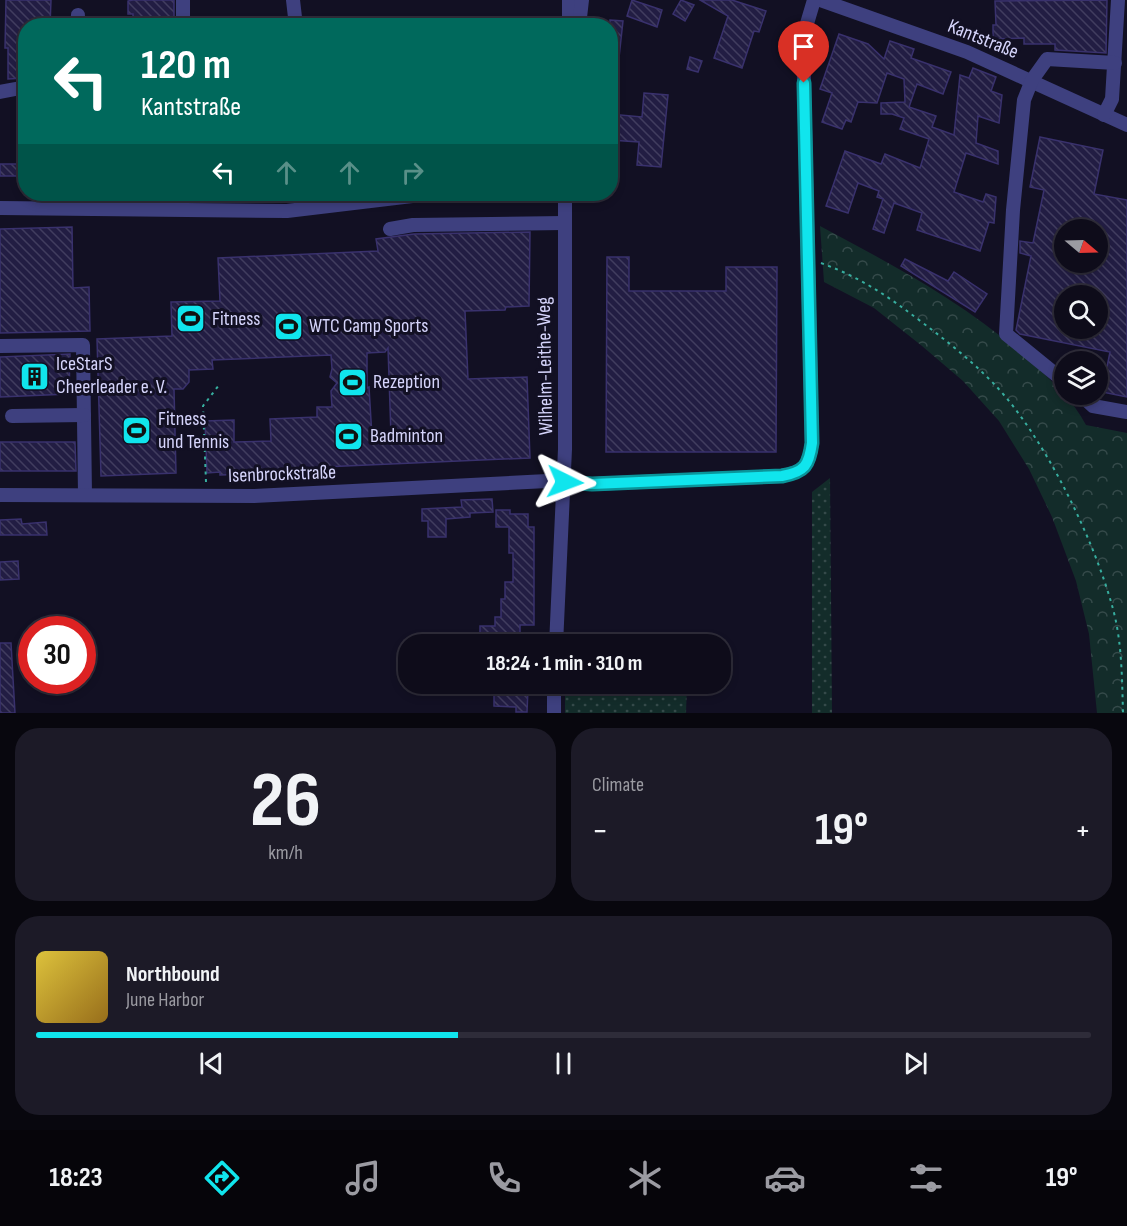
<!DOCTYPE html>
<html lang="en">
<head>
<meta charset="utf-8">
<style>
  :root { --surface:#0e0c1a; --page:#1c1a27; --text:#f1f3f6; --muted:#9b9ba2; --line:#2e2c39; --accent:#10e5ed }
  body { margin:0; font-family:"Sofia Sans Condensed",sans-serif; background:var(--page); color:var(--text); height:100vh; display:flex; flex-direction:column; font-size:22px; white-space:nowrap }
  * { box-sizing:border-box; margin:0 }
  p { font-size:20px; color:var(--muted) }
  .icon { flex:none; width:33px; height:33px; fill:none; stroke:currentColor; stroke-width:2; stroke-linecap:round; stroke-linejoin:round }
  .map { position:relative; height:713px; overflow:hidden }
  .details { display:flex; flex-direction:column; gap:15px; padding:15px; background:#08070e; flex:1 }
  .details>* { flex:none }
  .hud { position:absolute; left:18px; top:18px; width:600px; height:183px; border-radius:24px; box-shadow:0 3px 9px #0003,0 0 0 2px var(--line); background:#00695c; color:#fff; overflow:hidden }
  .needle { width:39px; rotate:109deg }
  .buttons { position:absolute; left:1054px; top:219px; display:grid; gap:12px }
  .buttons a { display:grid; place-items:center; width:54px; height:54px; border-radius:50%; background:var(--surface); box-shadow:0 3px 9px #0003,0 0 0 2px var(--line); font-size:30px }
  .speed { position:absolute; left:18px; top:616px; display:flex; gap:12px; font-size:30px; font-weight:700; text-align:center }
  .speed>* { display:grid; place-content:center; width:78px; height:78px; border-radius:50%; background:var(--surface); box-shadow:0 3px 9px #0003,0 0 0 2px var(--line); line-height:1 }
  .speed .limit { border:9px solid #d22; background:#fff; color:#111 }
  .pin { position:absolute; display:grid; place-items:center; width:51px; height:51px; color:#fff; margin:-62px -26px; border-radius:50% 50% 50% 0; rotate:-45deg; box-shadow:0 0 6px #0007 }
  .pin .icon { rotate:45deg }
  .me { position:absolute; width:66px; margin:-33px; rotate:93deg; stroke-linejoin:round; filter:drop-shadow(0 0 4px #0008) }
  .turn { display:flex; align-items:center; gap:21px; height:126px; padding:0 24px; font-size:27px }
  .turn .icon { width:78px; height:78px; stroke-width:2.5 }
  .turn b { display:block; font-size:42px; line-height:51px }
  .lanes { display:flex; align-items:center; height:57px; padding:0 24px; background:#0003; justify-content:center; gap:30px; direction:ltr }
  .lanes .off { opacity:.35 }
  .big { font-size:45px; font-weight:700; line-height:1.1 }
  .details .tile { flex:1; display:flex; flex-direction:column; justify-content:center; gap:9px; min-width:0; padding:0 21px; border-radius:24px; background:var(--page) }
  .details .dial { align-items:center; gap:0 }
  .dial b { font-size:78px; line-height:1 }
  .song { display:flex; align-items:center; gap:18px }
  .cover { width:72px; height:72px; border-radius:9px; background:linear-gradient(135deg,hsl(50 70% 55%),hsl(40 70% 35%)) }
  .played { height:6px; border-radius:3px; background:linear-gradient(90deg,var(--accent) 40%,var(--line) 40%) }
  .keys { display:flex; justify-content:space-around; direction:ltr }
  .heat { display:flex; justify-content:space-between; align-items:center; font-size:33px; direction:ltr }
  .details .tiles { flex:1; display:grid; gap:15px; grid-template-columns:1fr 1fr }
  .tile:last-child { grid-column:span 2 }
  .trip { position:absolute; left:398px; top:634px; width:333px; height:60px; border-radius:24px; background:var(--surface); box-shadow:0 3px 9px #0003,0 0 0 2px var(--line); font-weight:700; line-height:60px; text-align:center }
  .tab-bar { display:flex; height:96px; justify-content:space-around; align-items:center; background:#06050a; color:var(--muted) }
  .tab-bar .icon { width:42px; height:42px }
  .tab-bar .selected { color:var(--accent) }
  .tab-bar b { font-size:27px; color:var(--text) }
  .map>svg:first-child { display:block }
</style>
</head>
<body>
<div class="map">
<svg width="1127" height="713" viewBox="0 0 1127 713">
  <defs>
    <pattern id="grass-dots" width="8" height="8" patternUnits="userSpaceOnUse" patternTransform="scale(1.5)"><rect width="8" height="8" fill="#132c2a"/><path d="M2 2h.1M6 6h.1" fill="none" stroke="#354a4a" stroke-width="1.8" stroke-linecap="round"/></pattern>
    <pattern id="forest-crowns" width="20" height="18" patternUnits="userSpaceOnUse" patternTransform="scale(1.5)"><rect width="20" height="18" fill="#132c2a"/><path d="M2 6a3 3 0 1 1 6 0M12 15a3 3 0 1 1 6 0" fill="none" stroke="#354a4a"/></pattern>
    <pattern id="building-back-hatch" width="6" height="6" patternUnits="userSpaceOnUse" patternTransform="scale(1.5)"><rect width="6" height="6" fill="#221d43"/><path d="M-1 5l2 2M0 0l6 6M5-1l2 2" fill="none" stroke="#413d5f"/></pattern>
  </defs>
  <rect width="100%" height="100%" fill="#121023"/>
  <!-- grass -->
  <g fill="url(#grass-dots)">
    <path d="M830 478 832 713H812V492Z"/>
    <path d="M565 684H687L686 713H565Z"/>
  </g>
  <!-- forest -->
  <path fill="url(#forest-crowns)" d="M820 226C895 266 969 305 1032 363 1052 381 1073 400 1086 425L1127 433V713H1097L1089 634 1076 581 1052 517 1029 469 999 421 963 381 922 346 874 308 824 282Z"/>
  <!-- building -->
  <g fill="url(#building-back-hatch)" stroke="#39316d" stroke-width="1.5" fill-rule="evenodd">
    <path d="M6 0H51L50 26H26V78L8 79V48H5Z"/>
    <path d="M133 0H174V26H133V14H128V1Z"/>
    <path d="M632 0 662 10 657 27 627 16Z"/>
    <path d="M681 0 694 5 685 21 673 14Z"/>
    <path d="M700 0H732L766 11 759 32 754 31 742 68 714 58 728 16Z"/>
    <path d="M1107 0 1106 53 1055 50V44H1024V38L993 39V25H996L995 1Z"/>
    <path d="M610 20 623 21 618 67 610 66Z"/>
    <path d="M839 34 868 44 884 59 890 41 914 49 911 58 951 72 943 94 917 84 909 107 936 116 932 127 954 135 960 75 969 78 973 68 996 77 991 91 1002 95 999 123 978 116 976 143 998 151V164L966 153 954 192 983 202 986 194 996 197 994 223 989 222 980 251 917 230 922 213 894 203 884 233 873 229 883 199 877 197 879 191 858 183 848 213 826 206 845 151 881 164 885 154 920 168 929 139 900 129 904 118 892 114H881V103L905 102 904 79 887 73 877 103 858 102 851 122 846 120 842 129 822 122 832 93 820 89Z"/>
    <path d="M690 57 702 61 698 72 687 69Z"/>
    <path d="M644 93 668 95 661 167 637 165 639 142 610 140V114L642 117Z"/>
    <path d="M1040 137 1103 150 1094 194 1127 200V397L1102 392 1110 352 1020 334 1016 330 1031 256 1020 253V241L1033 243 1044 190 1030 187ZM1065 230H1098V262H1065ZM1065 296H1098V328H1065Z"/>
    <rect x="0" y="164" width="26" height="12"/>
    <path d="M72 227 73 288 89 287 90 331 0 333V229Z"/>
    <path d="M530 232 529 306 506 307 505 310 465 311 468 379 527 377 530 458 300 468V469L288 470V473L220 475V472L207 473 205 421 234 420V442L271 441 270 419 317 417V407H332L331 391 337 383 330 377 332 369 331 355 212 360 213 369 189 370V382L183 389H174L176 473 101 476 97 339 172 336 171 302 220 301 218 258 378 251 376 239 414 234ZM388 348 391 436 372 437 369 387 367 388V353L385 352Z"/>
    <path d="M607 257H629V291H726V267H777L776 452H606Z"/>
    <path d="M905 259 948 281 954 272 987 294 975 312 901 266Z"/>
    <path d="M70 354 69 394 0 397V357Z"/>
    <path d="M0 442H75L76 471H0Z"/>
    <path d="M492 499 493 512 470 513V517L446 519V537H428V521H422V509L462 507 461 500Z"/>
    <path d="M496 510H510V514H528V527H534V625H520V639H480V626H495V617H501V599H505V582H513V553H509V527H496Z"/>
    <path d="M21 519 22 524 46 522 47 535H0V520Z"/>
    <path d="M18 561 19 579 0 580V562Z"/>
    <path d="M0 643H11L15 713H0Z"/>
    <path d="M502 684H521V689H528L527 712H516V707L494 706V691L502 690Z"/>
  </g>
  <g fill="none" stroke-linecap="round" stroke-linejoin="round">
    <!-- path -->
    <g stroke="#37ae9f" stroke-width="2" stroke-dasharray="3 4.5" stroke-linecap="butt">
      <path d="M821 263C862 278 889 297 923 323 948 342 973 362 995 385 1045 438 1094 539 1113 609 1122 642 1122 679 1123 713"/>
      <path d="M206 482 203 406 219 385"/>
    </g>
    <!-- minor -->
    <g stroke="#3e407f" stroke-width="14">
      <path d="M293 0 296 26"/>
      <path d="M569 0V26"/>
      <path d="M820 0 967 52 1127 125"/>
      <path d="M77 26 78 15"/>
      <path d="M183 26V0"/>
      <path d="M579 26 582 0"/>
      <path d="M0 92 26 87"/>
      <path d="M1104 115 1112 99 1118 0"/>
      <path d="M0 208 287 211 429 194"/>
      <path d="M390 229 413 225 564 223"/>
      <path d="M0 346 83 345 85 495"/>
      <path d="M1065 382 1006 334 1013 210 1024 100 1032 80 1047 59 1115 63"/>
      <path d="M1080 394 1093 406 1127 412"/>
      <path d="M12 416 84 415"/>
      <path d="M0 495 254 496 547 481 592 484 781 476C805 472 809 465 812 443L803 37 814 0"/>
      <path d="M556 645 565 449V194"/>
      <path d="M554 713V684"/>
    </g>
  </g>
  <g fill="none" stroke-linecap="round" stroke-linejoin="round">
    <defs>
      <path id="route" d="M565 482 592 484 782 476C805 472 809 465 812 443L804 83"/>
    </defs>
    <!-- route casing -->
    <use href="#route" stroke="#0a959a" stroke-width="15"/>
    <!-- route -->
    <use href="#route" stroke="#10e5ed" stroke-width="10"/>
  </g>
  <!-- icons -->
  <defs>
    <symbol id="stadium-square" viewBox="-11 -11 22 22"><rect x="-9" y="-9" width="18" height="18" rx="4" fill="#10e5ed" stroke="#121023"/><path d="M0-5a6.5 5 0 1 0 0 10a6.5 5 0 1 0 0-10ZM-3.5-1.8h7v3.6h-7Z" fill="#111"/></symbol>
    <symbol id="building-square" viewBox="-11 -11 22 22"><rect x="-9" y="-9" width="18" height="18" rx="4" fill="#10e5ed" stroke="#121023"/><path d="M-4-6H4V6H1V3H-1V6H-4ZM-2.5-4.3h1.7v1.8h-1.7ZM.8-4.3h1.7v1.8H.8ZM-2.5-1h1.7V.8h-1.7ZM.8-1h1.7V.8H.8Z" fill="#111"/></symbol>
  </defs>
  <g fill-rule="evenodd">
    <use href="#stadium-square" x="174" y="302" width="33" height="33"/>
    <use href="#stadium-square" x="272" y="310" width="33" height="33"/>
    <use href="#building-square" x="18" y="360" width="33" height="33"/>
    <use href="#stadium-square" x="336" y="366" width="33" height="33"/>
    <use href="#stadium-square" x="120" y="414" width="33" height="33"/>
    <use href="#stadium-square" x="332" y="420" width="33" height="33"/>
  </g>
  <g text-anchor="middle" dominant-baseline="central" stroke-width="6" stroke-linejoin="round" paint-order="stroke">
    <!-- street labels -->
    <g font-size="20" fill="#d6d5fc" stroke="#121023">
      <text transform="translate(983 39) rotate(22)">Kantstraße</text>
      <text transform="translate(545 366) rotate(-91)">Wilhelm-Leithe-Weg</text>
      <text transform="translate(282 474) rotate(-2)">Isenbrockstraße</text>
    </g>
    <!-- poi labels -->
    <g font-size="20" fill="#d6d5fc" stroke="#121023" text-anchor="start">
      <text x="212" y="319">Fitness</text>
      <text x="309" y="326">WTC Camp Sports</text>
      <text x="56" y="364">IceStarS<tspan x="56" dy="23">Cheerleader e. V.</tspan></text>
      <text x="373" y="382">Rezeption</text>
      <text x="158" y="419">Fitness<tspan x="158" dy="23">und Tennis</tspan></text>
      <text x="370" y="436">Badminton</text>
    </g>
  </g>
</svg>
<div class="buttons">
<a><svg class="needle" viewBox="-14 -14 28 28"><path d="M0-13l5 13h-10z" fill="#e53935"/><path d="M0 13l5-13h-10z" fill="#9b9ba2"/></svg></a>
<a><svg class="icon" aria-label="search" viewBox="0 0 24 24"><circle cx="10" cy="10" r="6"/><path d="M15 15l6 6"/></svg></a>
<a><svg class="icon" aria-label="layers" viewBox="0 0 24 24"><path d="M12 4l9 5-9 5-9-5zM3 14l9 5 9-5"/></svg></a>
</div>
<div class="speed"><div class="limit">30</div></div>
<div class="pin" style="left:804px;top:83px;background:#d93025"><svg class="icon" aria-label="arrive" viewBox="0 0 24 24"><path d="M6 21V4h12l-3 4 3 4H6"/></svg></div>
<svg class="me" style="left:565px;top:482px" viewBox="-20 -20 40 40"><path d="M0-17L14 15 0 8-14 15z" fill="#10e5ed" stroke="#fff" stroke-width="4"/></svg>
<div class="trip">18:24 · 1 min · 310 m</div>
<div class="hud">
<div class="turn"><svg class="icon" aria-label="left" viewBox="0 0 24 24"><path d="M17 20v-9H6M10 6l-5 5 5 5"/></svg><div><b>120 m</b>Kantstraße</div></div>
<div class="lanes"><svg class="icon" aria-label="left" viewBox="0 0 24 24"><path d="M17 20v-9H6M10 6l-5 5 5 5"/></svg><svg class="icon off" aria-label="ahead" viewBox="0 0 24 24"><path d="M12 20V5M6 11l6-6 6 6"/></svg><svg class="icon off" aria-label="ahead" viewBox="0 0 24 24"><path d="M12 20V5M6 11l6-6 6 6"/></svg><svg class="icon off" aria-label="right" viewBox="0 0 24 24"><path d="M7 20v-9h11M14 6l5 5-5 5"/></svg></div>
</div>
</div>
<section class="details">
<div class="tiles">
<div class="tile dial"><b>26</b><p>km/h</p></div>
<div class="tile"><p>Climate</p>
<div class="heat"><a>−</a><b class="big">19°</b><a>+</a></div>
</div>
<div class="tile">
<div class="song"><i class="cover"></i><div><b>Northbound</b><p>June Harbor</p></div></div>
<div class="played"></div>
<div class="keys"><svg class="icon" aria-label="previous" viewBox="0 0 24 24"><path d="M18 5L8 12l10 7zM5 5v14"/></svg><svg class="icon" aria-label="pause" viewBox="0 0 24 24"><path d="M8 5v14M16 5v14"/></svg><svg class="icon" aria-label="next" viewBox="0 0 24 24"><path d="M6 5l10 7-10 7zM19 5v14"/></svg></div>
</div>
</div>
</section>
<nav class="tab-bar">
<b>18:23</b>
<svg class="icon selected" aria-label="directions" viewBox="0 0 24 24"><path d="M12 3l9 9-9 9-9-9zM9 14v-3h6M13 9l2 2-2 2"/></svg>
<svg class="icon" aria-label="music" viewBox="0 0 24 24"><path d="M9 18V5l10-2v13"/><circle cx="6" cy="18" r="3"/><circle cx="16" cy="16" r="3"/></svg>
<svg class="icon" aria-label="phone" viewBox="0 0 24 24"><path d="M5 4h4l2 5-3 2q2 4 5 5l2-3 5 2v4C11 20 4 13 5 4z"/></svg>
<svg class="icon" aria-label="climate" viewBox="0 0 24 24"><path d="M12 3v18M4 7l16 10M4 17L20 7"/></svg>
<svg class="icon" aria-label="car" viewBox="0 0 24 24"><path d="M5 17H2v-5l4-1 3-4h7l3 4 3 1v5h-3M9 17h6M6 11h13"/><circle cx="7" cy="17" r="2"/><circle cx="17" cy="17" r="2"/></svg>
<svg class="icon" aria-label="filters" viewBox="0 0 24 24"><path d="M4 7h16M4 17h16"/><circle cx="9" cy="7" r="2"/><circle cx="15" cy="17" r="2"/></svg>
<b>19°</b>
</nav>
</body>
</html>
